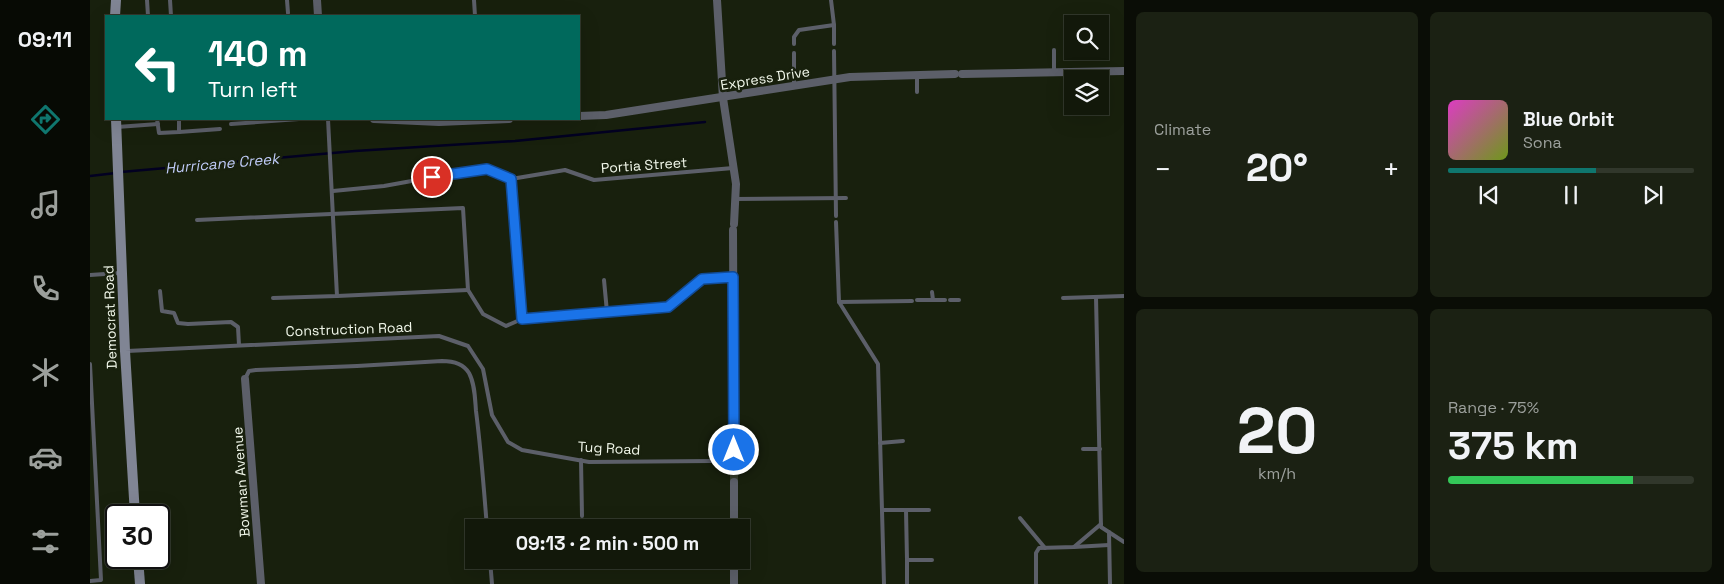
<!DOCTYPE html>
<html lang="en">
<head>
<meta charset="utf-8">
<style>
  :root { --surface:#12180a; --page:#1b2113; --text:#f1f3f6; --muted:#9ca09c; --line:#31372b; --accent:#0f766e }
  body { margin:0; font-family:"Space Grotesk",sans-serif; background:var(--page); color:var(--text); height:100vh; display:flex; flex-direction:column; font-size:19px; white-space:nowrap }
  * { box-sizing:border-box; margin:0 }
  p { font-size:16px; color:var(--muted) }
  .icon { flex:none; width:28px; height:28px; fill:none; stroke:currentColor; stroke-width:2; stroke-linecap:round; stroke-linejoin:round }
  .map { position:relative; flex:1; overflow:hidden }
  .side { display:flex; flex-direction:column; gap:12px; padding:12px; background:#0a0d06; width:600px }
  .side>* { flex:none }
  .banner { position:absolute; left:15px; top:15px; width:475px; height:105px; border-radius:0px; box-shadow:0 5px 20px #0002,0 0 0 1px var(--line); background:#00695c; color:#fff; overflow:hidden }
  .fabs { position:absolute; left:974px; top:15px; display:grid; gap:10px }
  .fabs a { display:grid; place-items:center; width:45px; height:45px; border-radius:0px; background:var(--surface); box-shadow:0 5px 20px #0002,0 0 0 1px var(--line); font-size:25px }
  .speed { position:absolute; left:15px; top:504px; display:flex; gap:10px; font-size:25px; font-weight:700; text-align:center }
  .speed>* { display:grid; place-content:center; width:65px; height:65px; border-radius:50%; background:var(--surface); box-shadow:0 5px 20px #0002,0 0 0 1px var(--line); line-height:1 }
  .speed .limit { border:2px solid #111; border-radius:8px; background:#fff; color:#111 }
  .pin { position:absolute; display:grid; place-items:center; width:42px; height:42px; color:#fff; margin:-21px; border:2px solid #fff; border-radius:50%; box-shadow:0 1px 5px #0007 }
  .me { position:absolute; width:55px; margin:-28px; rotate:0deg; stroke-linejoin:round; filter:drop-shadow(0 0 4px #0008) }
  .turn { display:flex; align-items:center; gap:18px; height:105px; padding:0 20px; font-size:22px }
  .turn .icon { width:65px; height:65px; stroke-width:2.5 }
  .turn b { display:block; font-size:35px; line-height:42px }
  .big { font-size:38px; font-weight:600; line-height:1.1 }
  .side .card { flex:1; display:flex; flex-direction:column; justify-content:center; gap:8px; min-width:0; padding:0 18px; border-radius:8px; background:var(--page) }
  .side .dial { align-items:center; gap:0 }
  .dial b { font-size:65px; line-height:1 }
  .song { display:flex; align-items:center; gap:15px }
  .cover { width:60px; height:60px; border-radius:8px; background:linear-gradient(135deg,hsl(310 70% 55%),hsl(80 70% 35%)) }
  .played { height:5px; border-radius:2px; background:linear-gradient(90deg,var(--accent) 60%,var(--line) 60%) }
  .keys { display:flex; justify-content:space-around; direction:ltr }
  .heat { display:flex; justify-content:space-between; align-items:center; font-size:28px; direction:ltr }
  .charge { height:8px; border-radius:4px; background:linear-gradient(90deg,#34c759 75%,var(--line) 0) }
  .side .tiles { flex:1; display:grid; gap:12px; grid-template-columns:repeat(2,1fr) }
  .trip { position:absolute; left:375px; top:519px; width:285px; height:50px; border-radius:0px; background:var(--surface); box-shadow:0 5px 20px #0002,0 0 0 1px var(--line); font-weight:600; line-height:50px; text-align:center }
  main { display:flex; flex:1; min-height:0 }
  .menu { display:flex; flex-direction:column; width:90px; justify-content:space-around; align-items:center; background:#070a04; color:var(--muted) }
  .menu .icon { width:35px; height:35px }
  .menu .on { color:var(--accent) }
  .menu b { font-size:22px; color:var(--text) }
  .map>svg:first-child { display:block }
</style>
</head>
<body>
<main>
<nav class="menu">
<b>09:11</b>
<svg class="icon on" aria-label="directions" viewBox="0 0 24 24"><path d="M12 3l9 9-9 9-9-9zM9 14v-3h6M13 9l2 2-2 2"/></svg>
<svg class="icon" aria-label="music" viewBox="0 0 24 24"><path d="M9 18V5l10-2v13"/><circle cx="6" cy="18" r="3"/><circle cx="16" cy="16" r="3"/></svg>
<svg class="icon" aria-label="phone" viewBox="0 0 24 24"><path d="M5 4h4l2 5-3 2q2 4 5 5l2-3 5 2v4C11 20 4 13 5 4z"/></svg>
<svg class="icon" aria-label="climate" viewBox="0 0 24 24"><path d="M12 3v18M4 7l16 10M4 17L20 7"/></svg>
<svg class="icon" aria-label="car" viewBox="0 0 24 24"><path d="M5 17H2v-5l4-1 3-4h7l3 4 3 1v5h-3M9 17h6M6 11h13"/><circle cx="7" cy="17" r="2"/><circle cx="17" cy="17" r="2"/></svg>
<svg class="icon" aria-label="filters" viewBox="0 0 24 24"><path d="M4 7h16M4 17h16"/><circle cx="9" cy="7" r="2"/><circle cx="15" cy="17" r="2"/></svg>
</nav>
<div class="map">
<svg width="1034" height="584" viewBox="0 0 1034 584">
  <rect width="100%" height="100%" fill="#18200d"/>
  <g fill="none" stroke-linecap="round" stroke-linejoin="round">
    <!-- stream -->
    <g stroke="#020021" stroke-width="2.5">
      <path d="M31 172 265 151 425 141 615 122"/>
      <path d="M0 176 26 173"/>
    </g>
    <!-- street-tunnel -->
    <path stroke="#39402e" stroke-width="8" stroke-dasharray="8 4" stroke-linecap="butt" d="M644 450V482"/>
    <!-- lane -->
    <g stroke="#5c5f69" stroke-width="4">
      <path d="M57 0 58 16"/>
      <path d="M80 0 81 16"/>
      <path d="M197 0 198 13"/>
      <path d="M384 0 385 16"/>
      <path d="M741 0 744 25V44"/>
      <path d="M704 44V37L709 30 744 25"/>
      <path d="M964 50V73"/>
      <path d="M744 51 746 216"/>
      <path d="M704 53V86"/>
      <path d="M827 76V92"/>
      <path d="M1003 111V106"/>
      <path d="M67 119 69 133 89 132V119"/>
      <path d="M141 124 209 119"/>
      <path d="M27 127 68 124"/>
      <path d="M89 132 130 129"/>
      <path d="M243 191 294 186 377 171 397 169 421 179"/>
      <path d="M644 199 756 198"/>
      <path d="M107 220 373 208 378 290 393 314 416 326 432 319"/>
      <path d="M746 222 749 302 788 364 794 584"/>
      <path d="M0 275 30 273"/>
      <path d="M643 277 612 279 578 307 432 319 421 179 475 170 504 180 643 168"/>
      <path d="M514 280 517 312"/>
      <path d="M70 291 72 311 84 313 88 323 98 324 141 322 148 327 149 345"/>
      <path d="M842 292 843 300"/>
      <path d="M247 296 378 290"/>
      <path d="M1006 297 1011 527 1034 542"/>
      <path d="M183 298 247 296 238 119"/>
      <path d="M973 298 1034 296"/>
      <path d="M827 300H855"/>
      <path d="M860 300H869"/>
      <path d="M749 302 822 301"/>
      <path d="M37 351 349 336 378 346 393 369 402 415 418 442 432 450 499 462 622 461"/>
      <path d="M0 364 11 580 0 581"/>
      <path d="M155 379 159 371 166 370 267 366 352 361C363 361 373 363 379 373 385 384 385 399 386 411 391 450 394 489 397 528"/>
      <path d="M790 443 813 441"/>
      <path d="M993 449H1010"/>
      <path d="M491 460 492 516"/>
      <path d="M792 510H839"/>
      <path d="M816 510 817 560H842"/>
      <path d="M930 518 955 548"/>
      <path d="M1019 532 1020 584"/>
      <path d="M984 547 1019 545"/>
      <path d="M400 560 402 584"/>
      <path d="M817 560V584"/>
      <path d="M946 584V553L949 548 984 547 1011 524"/>
    </g>
    <!-- street -->
    <g stroke="#5c5f69" stroke-width="8">
      <path d="M227 0 228 16"/>
      <path d="M627 0 633 98 646 184 644 224"/>
      <path d="M872 74 1034 71"/>
      <path d="M489 116 516 115 760 77 865 74"/>
      <path d="M284 119 349 122 419 119"/>
      <path d="M643 230 644 450"/>
      <path d="M155 379 171 584"/>
      <path d="M644 482V528"/>
      <path d="M644 560V584"/>
    </g>
    <!-- secondary -->
    <g stroke="#808594" stroke-width="10">
      <path d="M25 16 26 0"/>
      <path d="M26 119 35 351 45 515"/>
      <path d="M48 558 50 584"/>
    </g>
  </g>
  <g fill="none" stroke-linecap="round" stroke-linejoin="round">
    <defs>
      <path id="route" d="M342 177 397 169 421 179 432 319 578 307 612 279 643 277 644 450"/>
    </defs>
    <!-- route casing -->
    <use href="#route" stroke="#114b97" stroke-width="12"/>
    <!-- route -->
    <use href="#route" stroke="#1a73e8" stroke-width="9"/>
  </g>
  <g text-anchor="middle" dominant-baseline="central" stroke-width="5" stroke-linejoin="round" paint-order="stroke">
    <!-- street labels -->
    <g font-size="14" fill="#f1f7ea" stroke="#18200d">
      <text transform="translate(675 78) rotate(-9)">Express Drive</text>
      <text transform="translate(554 165) rotate(-4)">Portia Street</text>
      <text transform="translate(20 317) rotate(-92)">Democrat Road</text>
      <text transform="translate(259 329) rotate(-2)">Construction Road</text>
      <text transform="translate(519 448) rotate(3)">Tug Road</text>
      <text transform="translate(151 482) rotate(-94)">Bowman Avenue</text>
    </g>
    <!-- water labels -->
    <g font-size="15" font-style="italic" fill="#c0ccf9" stroke="#18200d">
      <text transform="translate(132 163) rotate(-5)">Hurricane Creek</text>
    </g>
  </g>
</svg>
<div class="fabs">
<a><svg class="icon" aria-label="search" viewBox="0 0 24 24"><circle cx="10" cy="10" r="6"/><path d="M15 15l6 6"/></svg></a>
<a><svg class="icon" aria-label="layers" viewBox="0 0 24 24"><path d="M12 4l9 5-9 5-9-5zM3 14l9 5 9-5"/></svg></a>
</div>
<div class="speed"><div class="limit">30</div></div>
<div class="pin" style="left:342px;top:177px;background:#d93025"><svg class="icon" aria-label="arrive" viewBox="0 0 24 24"><path d="M6 21V4h12l-3 4 3 4H6"/></svg></div>
<svg class="me" style="left:644px;top:450px" viewBox="-20 -20 40 40"><circle r="17" fill="#1a73e8" stroke="#fff" stroke-width="3"/><path d="M0-11L8 9 0 5-8 9z" fill="#fff"/></svg>
<div class="trip">09:13 · 2 min · 500 m</div>
<div class="banner">
<div class="turn"><svg class="icon" aria-label="left" viewBox="0 0 24 24"><path d="M17 20v-9H6M10 6l-5 5 5 5"/></svg><div><b>140 m</b>Turn left</div></div>
</div>
</div>
<section class="side">
<div class="tiles">
<div class="card"><p>Climate</p>
<div class="heat"><a>−</a><b class="big">20°</b><a>+</a></div>
</div>
<div class="card">
<div class="song"><i class="cover"></i><div><b>Blue Orbit</b><p>Sona</p></div></div>
<div class="played"></div>
<div class="keys"><svg class="icon" aria-label="previous" viewBox="0 0 24 24"><path d="M18 5L8 12l10 7zM5 5v14"/></svg><svg class="icon" aria-label="pause" viewBox="0 0 24 24"><path d="M8 5v14M16 5v14"/></svg><svg class="icon" aria-label="next" viewBox="0 0 24 24"><path d="M6 5l10 7-10 7zM19 5v14"/></svg></div>
</div>
<div class="card dial"><b>20</b><p>km/h</p></div>
<div class="card"><p>Range · 75%</p><b class="big">375 km</b><div class="charge"></div></div>
</div>
</section>
</main>
</body>
</html>
